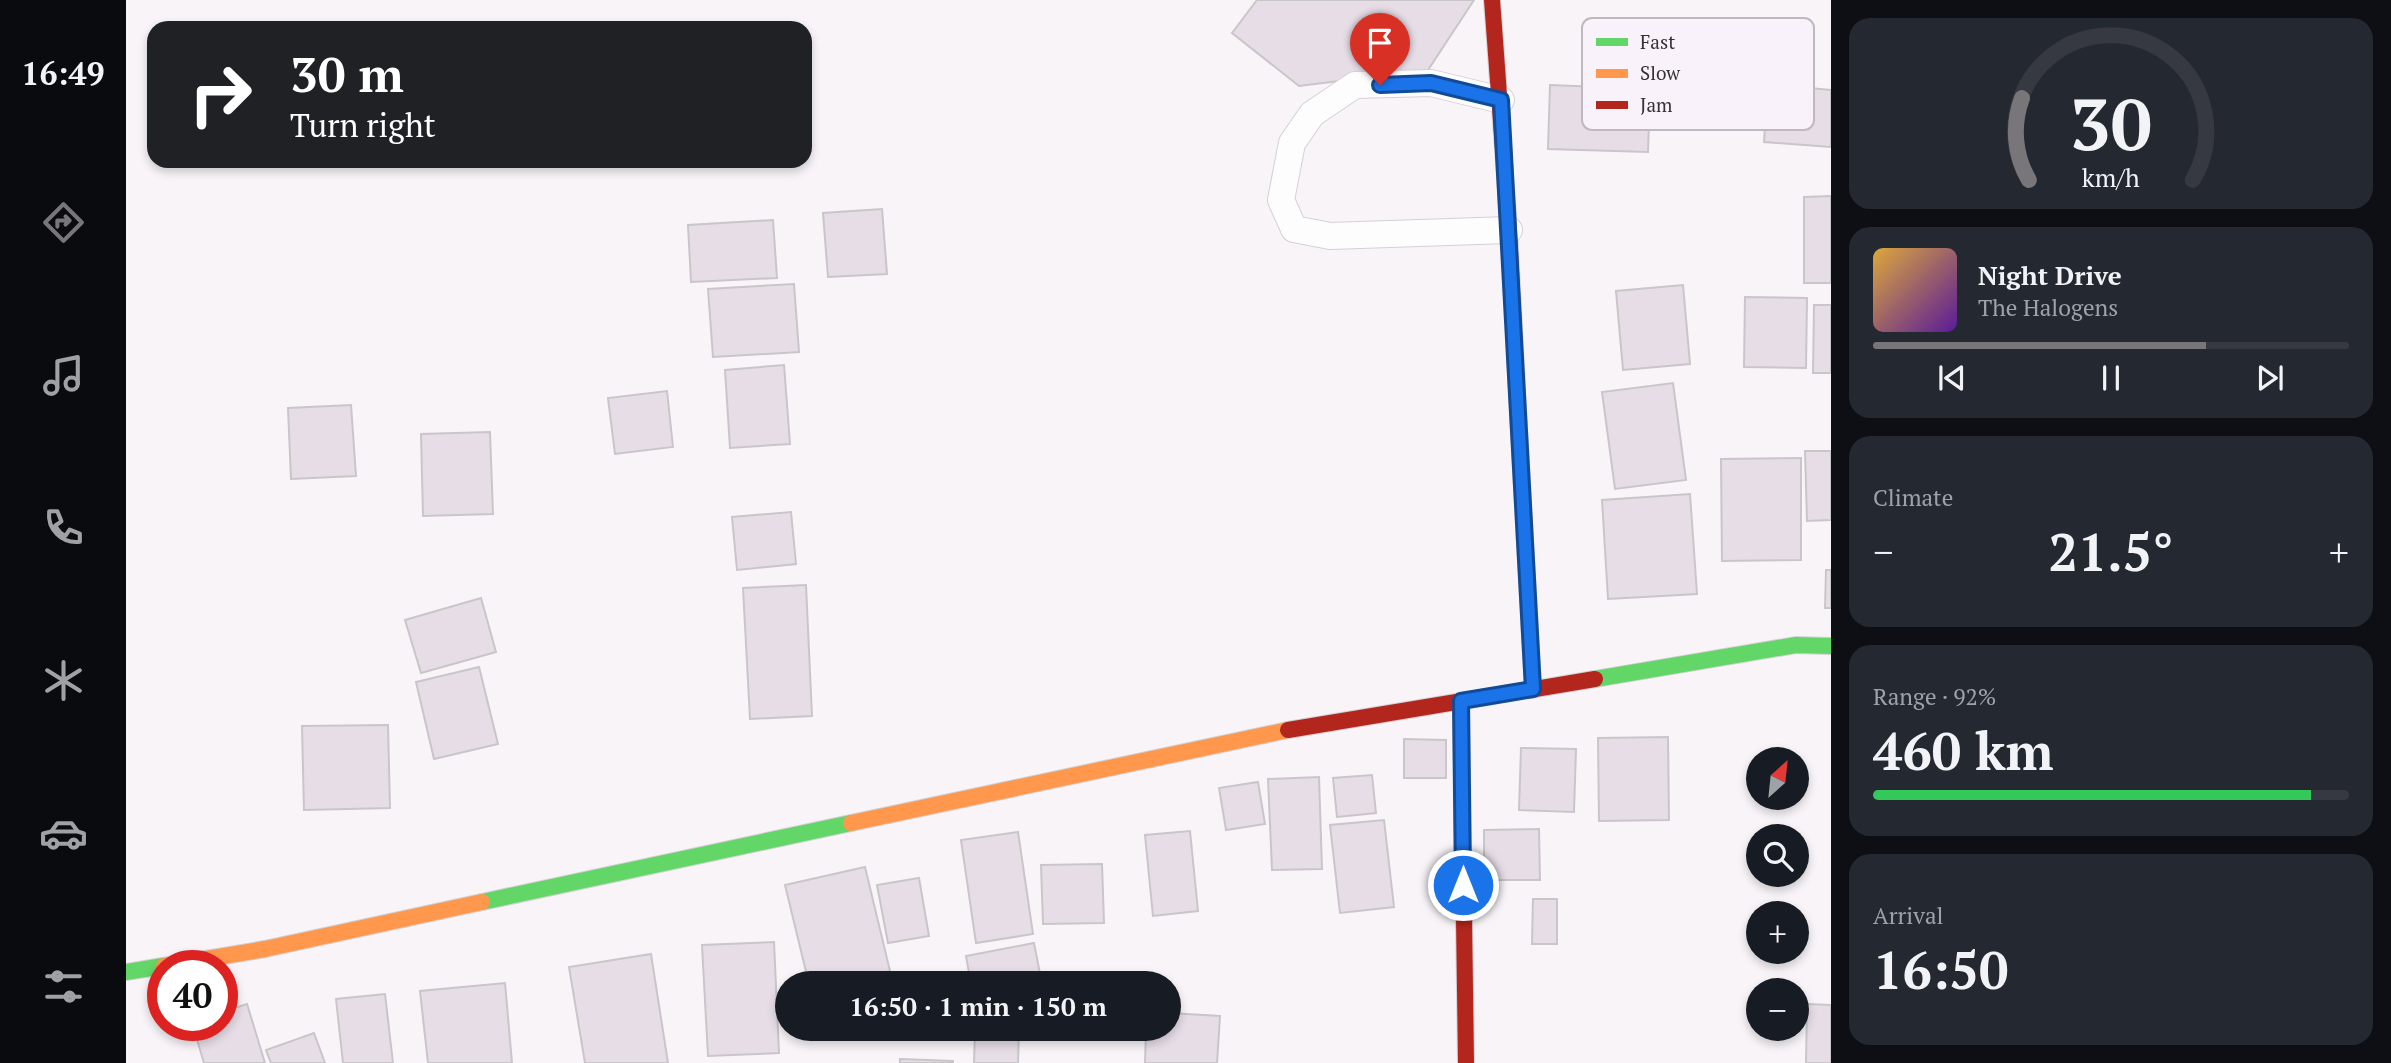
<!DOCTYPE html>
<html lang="en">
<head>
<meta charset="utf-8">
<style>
  :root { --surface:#171b24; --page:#242831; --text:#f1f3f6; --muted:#9ea1a6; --line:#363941; --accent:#797679 }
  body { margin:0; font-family:"PT Serif",serif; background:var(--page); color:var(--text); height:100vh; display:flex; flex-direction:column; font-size:26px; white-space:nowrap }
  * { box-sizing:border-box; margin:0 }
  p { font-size:23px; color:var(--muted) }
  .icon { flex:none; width:38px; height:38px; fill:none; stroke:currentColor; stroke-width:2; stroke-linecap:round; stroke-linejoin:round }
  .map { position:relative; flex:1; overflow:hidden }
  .drawer { display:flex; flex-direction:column; gap:18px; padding:18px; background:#0d0f14; width:560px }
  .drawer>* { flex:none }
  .banner { position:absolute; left:21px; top:21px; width:665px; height:147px; border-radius:21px; box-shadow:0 4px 10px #0003; background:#202124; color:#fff; overflow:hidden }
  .needle { width:46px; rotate:27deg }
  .fabs { position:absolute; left:1620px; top:747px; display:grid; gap:14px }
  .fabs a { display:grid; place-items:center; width:63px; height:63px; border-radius:50%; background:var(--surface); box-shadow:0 4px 10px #0003; font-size:35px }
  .speed { position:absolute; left:21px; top:950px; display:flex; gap:14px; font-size:35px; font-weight:700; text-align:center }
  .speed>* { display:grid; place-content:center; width:91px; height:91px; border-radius:50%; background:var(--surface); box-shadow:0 4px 10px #0003; line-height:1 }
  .speed .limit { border:10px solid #d22; background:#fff; color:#111 }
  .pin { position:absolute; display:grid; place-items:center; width:60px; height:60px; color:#fff; margin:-72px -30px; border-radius:50% 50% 50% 0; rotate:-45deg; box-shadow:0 0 7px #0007 }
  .pin .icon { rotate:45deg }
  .me { position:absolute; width:77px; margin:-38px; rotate:0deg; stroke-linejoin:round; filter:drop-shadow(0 0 5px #0008) }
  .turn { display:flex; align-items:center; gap:24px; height:147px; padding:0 28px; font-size:32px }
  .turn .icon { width:91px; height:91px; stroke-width:2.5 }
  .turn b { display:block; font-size:49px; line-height:60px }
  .big { font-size:52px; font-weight:700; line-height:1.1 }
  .drawer .widget { flex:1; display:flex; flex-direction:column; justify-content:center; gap:10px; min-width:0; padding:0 24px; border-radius:21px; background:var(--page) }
  .drawer .dial { align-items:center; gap:0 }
  .dial svg { height:182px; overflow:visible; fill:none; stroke:var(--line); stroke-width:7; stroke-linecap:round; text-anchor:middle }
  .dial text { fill:var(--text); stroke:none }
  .song { display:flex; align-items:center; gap:21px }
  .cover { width:84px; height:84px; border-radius:10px; background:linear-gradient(135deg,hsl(40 70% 55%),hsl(270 70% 35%)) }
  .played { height:7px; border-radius:4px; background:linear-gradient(90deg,var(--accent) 70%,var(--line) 70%) }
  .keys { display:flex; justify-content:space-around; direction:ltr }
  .heat { display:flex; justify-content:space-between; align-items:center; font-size:38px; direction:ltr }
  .charge { height:10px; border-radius:5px; background:linear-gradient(90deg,#34c759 92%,var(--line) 0) }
  .trip { position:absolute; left:649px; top:971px; width:406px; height:70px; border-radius:35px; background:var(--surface); box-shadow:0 4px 10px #0003; font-weight:700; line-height:70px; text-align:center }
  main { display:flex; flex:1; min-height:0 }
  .dock { display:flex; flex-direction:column; width:126px; justify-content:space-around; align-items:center; background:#090b0e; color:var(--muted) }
  .dock .icon { width:49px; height:49px }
  .dock .on { color:var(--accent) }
  .dock b { font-size:32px; color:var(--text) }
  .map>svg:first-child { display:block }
</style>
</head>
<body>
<main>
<nav class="dock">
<b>16:49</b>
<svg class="icon on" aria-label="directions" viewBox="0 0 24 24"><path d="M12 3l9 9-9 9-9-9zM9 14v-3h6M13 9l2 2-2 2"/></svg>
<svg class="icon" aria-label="music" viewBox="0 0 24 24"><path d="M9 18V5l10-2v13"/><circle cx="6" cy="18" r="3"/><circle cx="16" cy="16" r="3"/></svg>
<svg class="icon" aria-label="phone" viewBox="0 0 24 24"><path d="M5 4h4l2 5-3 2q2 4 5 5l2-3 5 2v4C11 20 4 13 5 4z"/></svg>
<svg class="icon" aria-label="climate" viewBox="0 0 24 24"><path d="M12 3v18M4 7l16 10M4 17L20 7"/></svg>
<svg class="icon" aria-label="car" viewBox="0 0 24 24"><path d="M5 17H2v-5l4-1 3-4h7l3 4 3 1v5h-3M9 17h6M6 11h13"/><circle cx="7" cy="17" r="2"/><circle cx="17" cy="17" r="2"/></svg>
<svg class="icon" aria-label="filters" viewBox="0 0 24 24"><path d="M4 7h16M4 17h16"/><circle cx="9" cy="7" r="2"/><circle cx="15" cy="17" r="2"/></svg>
</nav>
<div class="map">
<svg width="1705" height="1063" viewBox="0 0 1705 1063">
  <rect width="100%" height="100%" fill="#f8f4f8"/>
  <!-- building -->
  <g fill="#e7dde7" stroke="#c9c6c9" stroke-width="2">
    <path d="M1131 0H1348L1302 70 1173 86 1106 33Z"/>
    <path d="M1642 84 1705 90V147L1638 142Z"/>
    <path d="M1424 85 1524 89 1522 152 1422 149Z"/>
    <path d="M1705 196V283H1678V197Z"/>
    <path d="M756 209 761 274 702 277 697 213Z"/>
    <path d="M647 220 651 278 565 282 562 225Z"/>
    <path d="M668 284 673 352 587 357 582 289Z"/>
    <path d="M1557 285 1564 364 1497 370 1490 291Z"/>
    <path d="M1619 297 1681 298 1680 368 1618 367Z"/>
    <path d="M1688 305H1705V373H1687Z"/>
    <path d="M658 365 664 444 604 448 599 370Z"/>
    <path d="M1547 383 1560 480 1489 489 1476 392Z"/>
    <path d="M541 391 547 447 489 454 482 398Z"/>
    <path d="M225 405 230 476 165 479 162 408Z"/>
    <path d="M364 432 367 514 297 516 295 434Z"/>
    <path d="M1679 451H1705V520L1681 521Z"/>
    <path d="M1675 458V560L1596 561 1595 459Z"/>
    <path d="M1564 494 1571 594 1482 599 1476 500Z"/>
    <path d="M665 512 670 564 611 570 606 517Z"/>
    <path d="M1700 570H1705V608H1699Z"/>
    <path d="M680 585 686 716 624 719 617 588Z"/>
    <path d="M355 598 370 652 295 673 279 620Z"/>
    <path d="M353 667 372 744 308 759 290 682Z"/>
    <path d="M262 725 264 808 178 810 176 726Z"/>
    <path d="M1542 737 1543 820 1473 821 1472 738Z"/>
    <path d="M1278 739 1320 740V778H1278Z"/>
    <path d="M1395 748 1450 749 1448 812 1393 810Z"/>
    <path d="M1246 775 1250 813 1211 817 1207 778Z"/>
    <path d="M1193 777 1196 869 1146 870 1142 779Z"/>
    <path d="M1132 782 1139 824 1100 830 1093 788Z"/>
    <path d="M1258 820 1268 907 1214 913 1204 825Z"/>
    <path d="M1413 829 1414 880H1358V830Z"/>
    <path d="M1064 831 1072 911 1027 916 1019 835Z"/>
    <path d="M892 832 907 934 850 943 835 840Z"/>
    <path d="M976 864 978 923 917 924 915 865Z"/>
    <path d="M739 867 764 971 713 984H683L659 885Z"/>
    <path d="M793 878 803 936 762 943 751 885Z"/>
    <path d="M1407 899H1431V944H1406Z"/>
    <path d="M648 942 653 1053 582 1056 576 945Z"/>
    <path d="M908 943 916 984H845L840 956Z"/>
    <path d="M525 954 542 1063H459L443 967Z"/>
    <path d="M379 983 386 1063H302L294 991Z"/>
    <path d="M259 994 267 1063H217L210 999Z"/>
    <path d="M121 1004 139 1063H78L67 1026H96V1012Z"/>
    <path d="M1681 1004 1705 1005V1063H1680Z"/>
    <path d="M1043 1013 1094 1016 1091 1063H1019L1020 1029H1043Z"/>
    <path d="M849 1029H893L892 1063H848Z"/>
    <path d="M188 1033 199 1063H145L140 1050Z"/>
    <path d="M774 1059 827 1061V1063H774Z"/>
  </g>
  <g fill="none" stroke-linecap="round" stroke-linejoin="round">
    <defs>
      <path id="lane" d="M1375 100 1305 83 1229 85 1186 114 1166 143 1155 200 1168 229 1204 236 1383 230"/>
      <g id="fast">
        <path d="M1392 411 1407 689"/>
        <path d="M1469 679 1670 645 1705 646"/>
        <path d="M356 902 725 823"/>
        <path d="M0 972 37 966"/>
      </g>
      <g id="slow">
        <path d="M725 823 1162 730"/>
        <path d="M38 966 139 949 356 902"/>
      </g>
      <g id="jam">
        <path d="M1366 0 1383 230 1392 411"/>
        <path d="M1335 701 1340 1063"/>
        <path d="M1162 730 1469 679"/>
      </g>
    </defs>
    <!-- lane casing -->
    <use href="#lane" stroke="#d4d1d4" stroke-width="28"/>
    <!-- fast casing -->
    <use href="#fast" stroke="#d4d1d4" stroke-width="18"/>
    <!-- slow casing -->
    <use href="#slow" stroke="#d4d1d4" stroke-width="18"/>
    <!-- jam casing -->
    <use href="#jam" stroke="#d4d1d4" stroke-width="18"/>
    <!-- lane -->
    <use href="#lane" stroke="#fefdfe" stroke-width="26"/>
    <!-- fast -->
    <use href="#fast" stroke="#63d668" stroke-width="16"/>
    <!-- slow -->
    <use href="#slow" stroke="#ff974d" stroke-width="16"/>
    <!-- jam -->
    <use href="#jam" stroke="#b3261e" stroke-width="16"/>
  </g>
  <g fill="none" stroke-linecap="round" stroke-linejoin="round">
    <defs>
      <path id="route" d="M1254 85 1305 83 1375 100 1407 689 1335 701 1337 885"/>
    </defs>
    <!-- route casing -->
    <use href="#route" stroke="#114b97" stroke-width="18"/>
    <!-- route -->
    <use href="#route" stroke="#1a73e8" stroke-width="12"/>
  </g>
  <!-- legend -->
  <rect x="1456" y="18" width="232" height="112" rx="10" fill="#faf2fa" stroke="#bfb8bf" stroke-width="2"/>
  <rect x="1470" y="38" width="32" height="8" fill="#63d668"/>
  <rect x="1470" y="69" width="32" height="9" fill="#ff974d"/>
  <rect x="1470" y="101" width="32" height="8" fill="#b3261e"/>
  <g font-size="19" fill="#353234">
    <text x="1514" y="49">Fast</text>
    <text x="1514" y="80">Slow</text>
    <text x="1514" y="112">Jam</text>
  </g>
</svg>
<div class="fabs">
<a><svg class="needle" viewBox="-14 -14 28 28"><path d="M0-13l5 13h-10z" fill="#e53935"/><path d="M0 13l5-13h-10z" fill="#9ea1a6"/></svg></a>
<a><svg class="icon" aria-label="search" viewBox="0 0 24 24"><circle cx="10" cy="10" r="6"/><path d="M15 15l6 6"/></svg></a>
<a>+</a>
<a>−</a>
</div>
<div class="speed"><div class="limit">40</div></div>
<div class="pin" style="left:1254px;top:85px;background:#d93025"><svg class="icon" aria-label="arrive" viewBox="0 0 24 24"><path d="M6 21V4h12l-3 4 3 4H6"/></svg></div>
<svg class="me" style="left:1337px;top:885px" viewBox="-20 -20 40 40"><circle r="17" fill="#1a73e8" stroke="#fff" stroke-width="3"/><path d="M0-11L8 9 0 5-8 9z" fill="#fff"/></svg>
<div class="trip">16:50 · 1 min · 150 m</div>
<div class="banner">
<div class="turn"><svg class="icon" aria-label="right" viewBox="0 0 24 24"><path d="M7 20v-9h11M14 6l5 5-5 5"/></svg><div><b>30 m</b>Turn right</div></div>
</div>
</div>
<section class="drawer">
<div class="widget dial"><svg viewBox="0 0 100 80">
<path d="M14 69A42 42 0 1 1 86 69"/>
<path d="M14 69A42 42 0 0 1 11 33" stroke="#797679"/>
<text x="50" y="56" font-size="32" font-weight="700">30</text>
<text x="50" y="72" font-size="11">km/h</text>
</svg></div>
<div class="widget">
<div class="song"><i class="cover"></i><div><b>Night Drive</b><p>The Halogens</p></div></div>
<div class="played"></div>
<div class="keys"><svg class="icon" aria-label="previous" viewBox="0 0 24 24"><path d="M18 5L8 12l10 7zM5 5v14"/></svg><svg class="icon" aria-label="pause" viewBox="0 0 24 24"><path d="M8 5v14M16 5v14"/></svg><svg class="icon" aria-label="next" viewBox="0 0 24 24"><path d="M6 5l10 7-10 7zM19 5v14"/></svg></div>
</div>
<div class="widget"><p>Climate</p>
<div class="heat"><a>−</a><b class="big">21.5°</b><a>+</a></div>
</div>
<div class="widget"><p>Range · 92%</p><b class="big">460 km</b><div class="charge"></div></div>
<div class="widget"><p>Arrival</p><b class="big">16:50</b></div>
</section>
</main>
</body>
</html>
